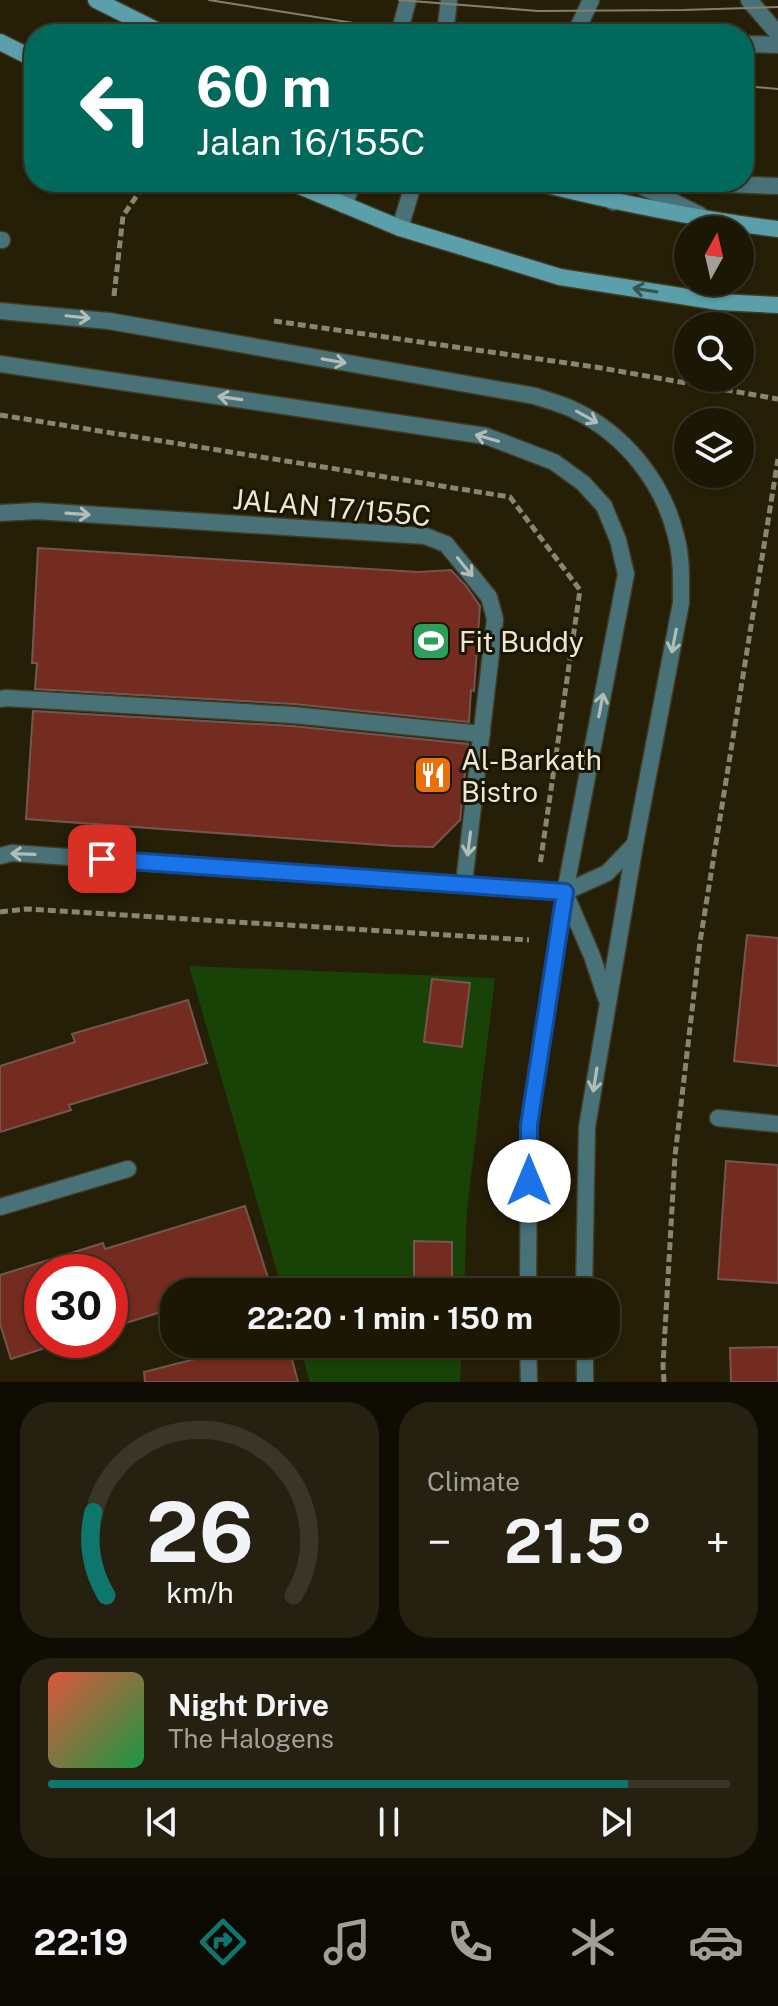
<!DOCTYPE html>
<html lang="en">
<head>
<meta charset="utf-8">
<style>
  :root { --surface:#1c1705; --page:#25200f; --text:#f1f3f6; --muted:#a09f9a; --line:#3a3627; --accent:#0f766e }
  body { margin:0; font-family:"Public Sans",sans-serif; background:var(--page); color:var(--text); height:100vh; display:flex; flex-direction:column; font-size:30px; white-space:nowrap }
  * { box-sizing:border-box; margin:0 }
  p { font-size:26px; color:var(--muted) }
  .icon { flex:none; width:44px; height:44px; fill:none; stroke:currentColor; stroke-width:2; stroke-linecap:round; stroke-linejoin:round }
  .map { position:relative; height:1382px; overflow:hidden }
  .side { display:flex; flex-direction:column; gap:20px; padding:20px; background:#0f0d03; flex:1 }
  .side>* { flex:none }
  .guide { position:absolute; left:24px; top:24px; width:730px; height:168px; border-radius:32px; box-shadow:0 2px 6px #0004,0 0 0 2px var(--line); background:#00695c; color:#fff; overflow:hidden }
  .needle { width:52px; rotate:8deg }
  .buttons { position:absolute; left:674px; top:216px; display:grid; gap:16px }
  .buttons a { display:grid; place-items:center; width:80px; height:80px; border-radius:50%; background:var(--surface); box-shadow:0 2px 6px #0004,0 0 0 2px var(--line); font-size:40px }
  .speed { position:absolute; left:24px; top:1254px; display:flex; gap:16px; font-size:40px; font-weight:700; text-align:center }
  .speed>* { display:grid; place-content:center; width:104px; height:104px; border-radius:50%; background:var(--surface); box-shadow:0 2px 6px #0004,0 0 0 2px var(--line); line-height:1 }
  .speed .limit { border:12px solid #d22; background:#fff; color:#111 }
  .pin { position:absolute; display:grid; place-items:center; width:68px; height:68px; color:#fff; margin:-34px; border-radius:16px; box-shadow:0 4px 12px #0006 }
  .me { position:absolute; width:88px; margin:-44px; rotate:0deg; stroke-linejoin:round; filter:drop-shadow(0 0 6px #0008) }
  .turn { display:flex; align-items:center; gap:28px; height:168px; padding:0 40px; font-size:36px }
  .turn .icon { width:104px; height:104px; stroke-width:2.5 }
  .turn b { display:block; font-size:56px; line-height:68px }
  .big { font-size:60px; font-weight:700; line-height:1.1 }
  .side .card { flex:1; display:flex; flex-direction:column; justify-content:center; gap:12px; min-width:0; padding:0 28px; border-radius:32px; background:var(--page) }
  .side .dial { align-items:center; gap:0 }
  .dial svg { height:208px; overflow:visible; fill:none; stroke:var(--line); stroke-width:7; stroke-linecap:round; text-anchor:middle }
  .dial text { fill:var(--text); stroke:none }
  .song { display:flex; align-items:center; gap:24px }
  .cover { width:96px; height:96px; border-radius:12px; background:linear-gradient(135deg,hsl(10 70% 55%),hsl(140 70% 35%)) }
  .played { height:8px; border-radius:4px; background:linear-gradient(90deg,var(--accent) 85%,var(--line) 85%) }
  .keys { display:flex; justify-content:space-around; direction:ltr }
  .heat { display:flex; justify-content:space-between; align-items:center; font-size:44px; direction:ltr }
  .side .tiles { flex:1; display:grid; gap:20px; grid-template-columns:1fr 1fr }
  .card:last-child { grid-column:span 2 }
  .trip { position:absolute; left:160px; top:1278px; width:460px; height:80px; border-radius:32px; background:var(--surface); box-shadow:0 2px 6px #0004,0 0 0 2px var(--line); font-weight:700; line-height:80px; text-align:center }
  .tab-bar { display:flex; height:128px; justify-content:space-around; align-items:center; background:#0b0902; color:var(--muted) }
  .tab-bar .icon { width:56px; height:56px }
  .tab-bar .selected { color:var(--accent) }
  .tab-bar b { font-size:36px; color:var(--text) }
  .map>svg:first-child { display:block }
</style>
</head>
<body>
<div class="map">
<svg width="778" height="1382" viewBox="0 0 778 1382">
  <rect width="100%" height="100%" fill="#261f07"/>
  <!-- green -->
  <g fill="#194206">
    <path d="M189 966 495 978 467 1210 464 1292H283Z"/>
    <path d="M299 1344H462L460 1382H310Z"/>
  </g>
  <!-- building -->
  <g fill="#742b20" stroke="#735650" stroke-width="2">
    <path d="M38 548 418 572 451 570 466 586 480 606 474 691 471 690 469 722 294 704 35 689 37 663H32Z"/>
    <path d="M33 711 292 726 468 744 460 820 433 847 394 846 26 819Z"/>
    <path d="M747 935 778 938V1066L734 1061Z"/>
    <path d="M432 979 470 983 462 1047 424 1042Z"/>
    <path d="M188 1000 207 1063 69 1105 71 1110 0 1132V1066L75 1042 72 1034Z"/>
    <path d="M726 1161 778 1165V1283L718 1279Z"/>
    <path d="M245 1206 269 1281 233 1292H174V1308L110 1328V1272H42V1349L11 1359 0 1324V1275L103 1243 105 1249Z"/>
    <path d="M414 1241 452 1242V1292H414Z"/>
    <path d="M254 1344H288L298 1382H145L144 1372Z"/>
    <path d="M778 1347V1382H731L730 1348Z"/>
  </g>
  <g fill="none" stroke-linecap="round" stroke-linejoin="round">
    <defs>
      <g id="lane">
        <path d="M749 0 778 34"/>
        <path d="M575 34 591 0"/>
        <path d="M744 44 778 45"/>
        <path d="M591 182 613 202"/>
        <path d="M633 182 700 215"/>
        <path d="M674 182 778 186"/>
        <path d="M0 699 6 698 293 715 482 734"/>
      </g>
      <g id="street">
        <path d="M399 34 408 0"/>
        <path d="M445 34 449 0"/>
        <path d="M344 205 353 182"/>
        <path d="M400 228 414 182"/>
        <path d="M0 240H2"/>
        <path d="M0 311 109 321 535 396C549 401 563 404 576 411 625 435 663 482 676 536 682 557 681 581 681 603L635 844 587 1127 584 1292"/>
        <path d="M0 364 486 436 554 462 583 483 604 506 618 540 626 574 565 892 529 1125 528 1292"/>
        <path d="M0 513 37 511 425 536 446 544 489 597 495 619 464 883"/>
        <path d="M0 856 12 853 565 892 607 873 634 845"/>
        <path d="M565 893 592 956 606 998"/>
        <path d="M718 1118 778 1124"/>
        <path d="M0 1207 128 1169"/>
        <path d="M528 1344 529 1382"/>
        <path d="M585 1344V1382"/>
      </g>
      <g id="secondary">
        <path d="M96 0 164 34"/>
        <path d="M0 42 34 59"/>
        <path d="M290 182 400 228 560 277 719 302 778 305"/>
        <path d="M534 182C615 202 695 219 778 229"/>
      </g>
    </defs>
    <!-- lane casing -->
    <use href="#lane" stroke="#413b24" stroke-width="19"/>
    <!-- street casing -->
    <use href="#street" stroke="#413b24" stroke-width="19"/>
    <!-- secondary casing -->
    <use href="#secondary" stroke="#413b24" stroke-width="19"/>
    <!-- path -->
    <g stroke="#8a8472" stroke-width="5" stroke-dasharray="8 4" stroke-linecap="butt">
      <path d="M114 296 123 216 146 182"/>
      <path d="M274 321 595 367 778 399"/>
      <path d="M0 415 510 497 580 590 540 865"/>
      <path d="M0 912 26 909 529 940"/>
      <path d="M664 1382 663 1365 675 1156 700 942 778 459"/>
    </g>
    <!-- lane -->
    <use href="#lane" stroke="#487178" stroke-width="16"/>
    <!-- street -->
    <use href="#street" stroke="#487178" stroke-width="16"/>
    <!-- secondary -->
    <use href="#secondary" stroke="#5b9fab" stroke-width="16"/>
    <!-- tram -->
    <g stroke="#857f6c" stroke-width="2">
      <path d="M209 0 423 34"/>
      <path d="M399 0 538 11 683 10 778 7"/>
      <path d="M744 86 778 89"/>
    </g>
  </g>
  <!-- one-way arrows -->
  <defs><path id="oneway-shaft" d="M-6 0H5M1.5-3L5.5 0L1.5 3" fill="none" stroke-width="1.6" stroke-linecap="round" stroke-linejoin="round" transform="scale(2)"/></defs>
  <use stroke="#38544d" href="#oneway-shaft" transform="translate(645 290) rotate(-171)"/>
  <g stroke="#b1bdb6">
    <use href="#oneway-shaft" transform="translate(78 317) rotate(6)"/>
    <use href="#oneway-shaft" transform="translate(334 361) rotate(10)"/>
    <use href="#oneway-shaft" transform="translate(230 398) rotate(-172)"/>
    <use href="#oneway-shaft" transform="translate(587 417) rotate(29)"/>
    <use href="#oneway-shaft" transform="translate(487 438) rotate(-164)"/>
    <use href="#oneway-shaft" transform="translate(78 514) rotate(4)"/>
    <use href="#oneway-shaft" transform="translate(465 567) rotate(51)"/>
    <use href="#oneway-shaft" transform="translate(674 641) rotate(101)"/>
    <use href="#oneway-shaft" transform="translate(601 705) rotate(-79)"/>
    <use href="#oneway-shaft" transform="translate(469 844) rotate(97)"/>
    <use href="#oneway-shaft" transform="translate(23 854) rotate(-178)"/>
    <use href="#oneway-shaft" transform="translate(595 1080) rotate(99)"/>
  </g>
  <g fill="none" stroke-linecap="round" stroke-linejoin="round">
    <defs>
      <path id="route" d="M102 859 565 892 529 1125V1181"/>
    </defs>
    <!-- route casing -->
    <use href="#route" stroke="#114b97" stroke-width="20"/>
    <!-- route -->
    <use href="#route" stroke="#1a73e8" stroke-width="14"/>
  </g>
  <!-- icons -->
  <defs>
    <symbol id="stadium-square" viewBox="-11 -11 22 22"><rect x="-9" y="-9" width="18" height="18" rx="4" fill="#2e9e5b" stroke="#1c1601"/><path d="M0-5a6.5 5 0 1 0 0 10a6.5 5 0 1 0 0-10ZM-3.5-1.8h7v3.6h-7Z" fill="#fff"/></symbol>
    <symbol id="restaurant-square" viewBox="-11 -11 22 22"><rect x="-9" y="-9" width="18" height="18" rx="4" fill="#e8710a" stroke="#1c1601"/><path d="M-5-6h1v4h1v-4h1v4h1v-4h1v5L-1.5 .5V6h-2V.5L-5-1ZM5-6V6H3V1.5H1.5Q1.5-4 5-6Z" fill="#fff"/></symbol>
  </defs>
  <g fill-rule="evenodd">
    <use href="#stadium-square" x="409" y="619" width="44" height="44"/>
    <use href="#restaurant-square" x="411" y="753" width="44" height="44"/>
  </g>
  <g text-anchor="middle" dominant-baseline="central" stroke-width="6" stroke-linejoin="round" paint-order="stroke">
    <!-- street labels -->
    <g font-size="28" fill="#eae6d8" stroke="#1c1601">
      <text transform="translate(332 507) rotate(5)">JALAN 17/155C</text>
    </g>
    <!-- poi labels -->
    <g font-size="28" fill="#eae6d8" stroke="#1c1601" text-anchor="start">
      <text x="459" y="641">Fit Buddy</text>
      <text x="461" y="759">Al-Barkath<tspan x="461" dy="32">Bistro</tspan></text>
    </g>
  </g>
</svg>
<div class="buttons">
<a><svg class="needle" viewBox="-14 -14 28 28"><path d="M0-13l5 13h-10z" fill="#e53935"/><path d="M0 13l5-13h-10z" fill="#a09f9a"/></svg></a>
<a><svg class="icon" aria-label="search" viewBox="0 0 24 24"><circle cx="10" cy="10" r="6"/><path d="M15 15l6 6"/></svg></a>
<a><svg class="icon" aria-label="layers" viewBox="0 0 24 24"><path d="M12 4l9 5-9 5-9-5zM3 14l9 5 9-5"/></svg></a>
</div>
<div class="speed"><div class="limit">30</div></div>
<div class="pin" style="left:102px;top:859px;background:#d93025"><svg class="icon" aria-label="arrive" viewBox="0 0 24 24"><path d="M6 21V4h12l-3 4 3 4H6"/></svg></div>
<svg class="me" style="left:529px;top:1181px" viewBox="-20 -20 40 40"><circle r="19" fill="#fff"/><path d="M0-13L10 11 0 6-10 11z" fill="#1a73e8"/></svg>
<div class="trip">22:20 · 1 min · 150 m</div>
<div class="guide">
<div class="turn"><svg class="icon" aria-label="left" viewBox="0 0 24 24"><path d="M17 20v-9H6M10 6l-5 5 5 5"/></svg><div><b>60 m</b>Jalan 16/155C</div></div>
</div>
</div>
<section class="side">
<div class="tiles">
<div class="card dial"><svg viewBox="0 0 100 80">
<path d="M14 69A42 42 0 1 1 86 69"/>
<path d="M14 69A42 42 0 0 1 9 37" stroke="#0f766e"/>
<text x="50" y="56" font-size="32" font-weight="700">26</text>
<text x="50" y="72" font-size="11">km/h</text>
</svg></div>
<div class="card"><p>Climate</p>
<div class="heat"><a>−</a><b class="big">21.5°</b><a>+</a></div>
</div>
<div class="card">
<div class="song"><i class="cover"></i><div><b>Night Drive</b><p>The Halogens</p></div></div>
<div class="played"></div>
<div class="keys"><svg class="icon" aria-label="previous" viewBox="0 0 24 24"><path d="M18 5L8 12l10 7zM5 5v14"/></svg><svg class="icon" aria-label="pause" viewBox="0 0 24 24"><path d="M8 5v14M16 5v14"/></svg><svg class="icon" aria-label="next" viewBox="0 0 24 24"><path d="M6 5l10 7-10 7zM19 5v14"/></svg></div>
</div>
</div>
</section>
<nav class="tab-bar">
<b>22:19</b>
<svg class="icon selected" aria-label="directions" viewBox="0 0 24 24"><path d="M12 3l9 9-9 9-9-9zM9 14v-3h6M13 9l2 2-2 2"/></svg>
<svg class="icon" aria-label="music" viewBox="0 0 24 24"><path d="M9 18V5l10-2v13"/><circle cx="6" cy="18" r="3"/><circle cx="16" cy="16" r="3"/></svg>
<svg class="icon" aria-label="phone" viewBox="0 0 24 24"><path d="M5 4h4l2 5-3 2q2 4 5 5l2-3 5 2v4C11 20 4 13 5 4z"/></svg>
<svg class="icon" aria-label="climate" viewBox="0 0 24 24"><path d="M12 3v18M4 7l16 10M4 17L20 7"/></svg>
<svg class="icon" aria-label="car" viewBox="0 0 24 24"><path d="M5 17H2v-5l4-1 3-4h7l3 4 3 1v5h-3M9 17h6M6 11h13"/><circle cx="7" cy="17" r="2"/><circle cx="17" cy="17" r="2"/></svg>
</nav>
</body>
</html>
